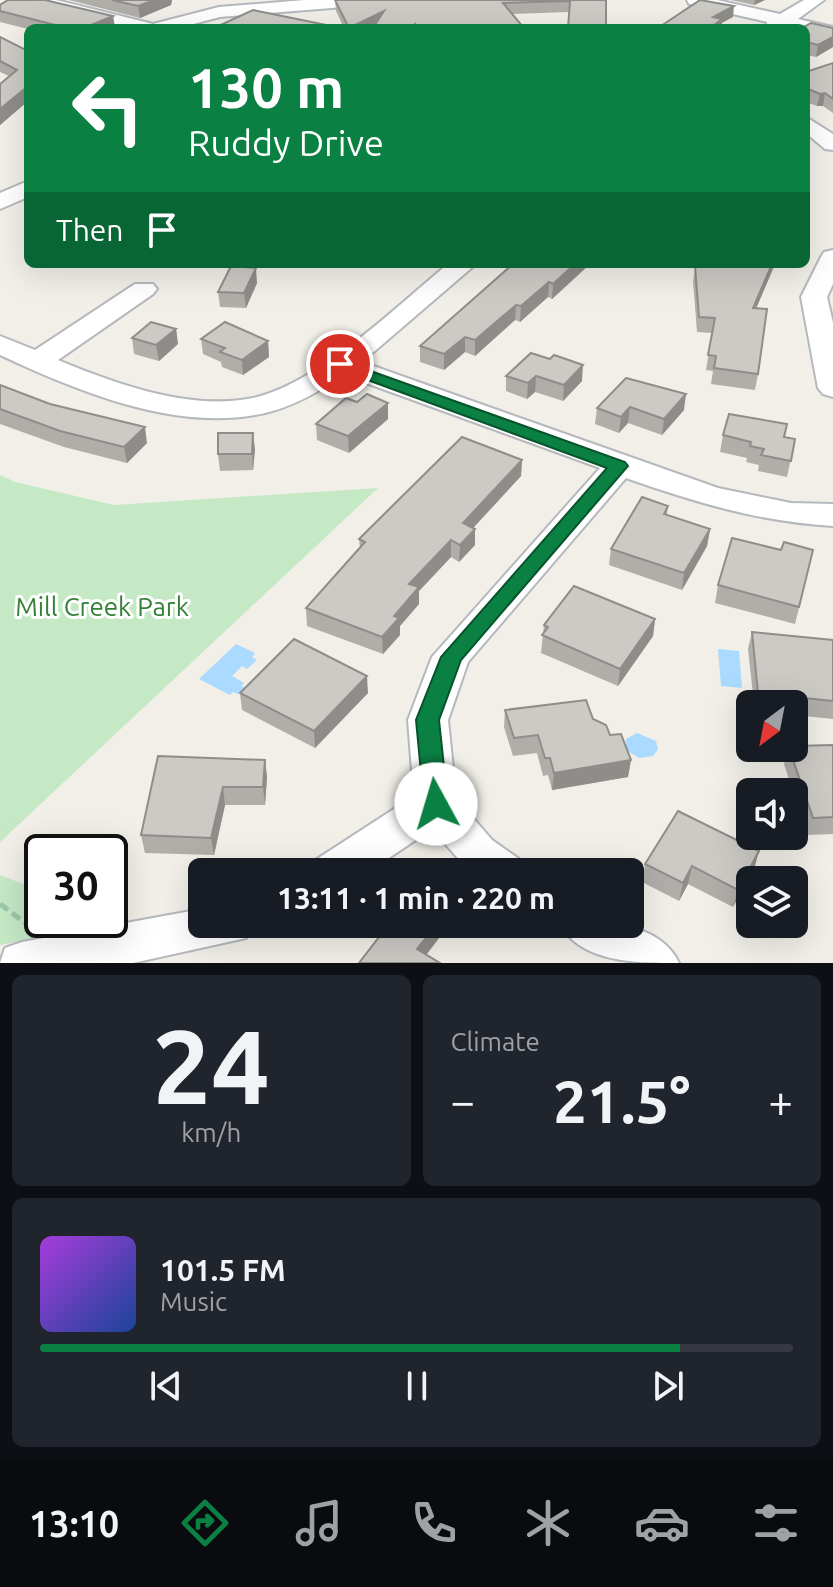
<!DOCTYPE html>
<html lang="en">
<head>
<meta charset="utf-8">
<style>
  :root { --surface:#171b24; --page:#20242c; --text:#f1f3f6; --muted:#9ea1a6; --line:#363941; --accent:#0b8043 }
  body { margin:0; font-family:Ubuntu,sans-serif; background:var(--page); color:var(--text); height:100vh; display:flex; flex-direction:column; font-size:30px; white-space:nowrap }
  * { box-sizing:border-box; margin:0 }
  p { font-size:26px; color:var(--muted) }
  .icon { flex:none; width:44px; height:44px; fill:none; stroke:currentColor; stroke-width:2; stroke-linecap:round; stroke-linejoin:round }
  .map { position:relative; height:963px; overflow:hidden }
  .panel { display:flex; flex-direction:column; gap:12px; padding:12px; background:#0d0f14; flex:1 }
  .panel>* { flex:none }
  .hud { position:absolute; left:24px; top:24px; width:786px; height:244px; border-radius:12px; box-shadow:0 8px 32px #0002; background:#0b8043; color:#fff; overflow:hidden }
  .needle { width:52px; rotate:212deg }
  .controls { position:absolute; left:736px; top:690px; display:grid; gap:16px }
  .controls a { display:grid; place-items:center; width:72px; height:72px; border-radius:12px; background:var(--surface); box-shadow:0 8px 32px #0002; font-size:40px }
  .speed { position:absolute; left:24px; top:834px; display:flex; gap:16px; font-size:40px; font-weight:700; text-align:center }
  .speed>* { display:grid; place-content:center; width:104px; height:104px; border-radius:50%; background:var(--surface); box-shadow:0 8px 32px #0002; line-height:1 }
  .speed .limit { border:4px solid #111; border-radius:12px; background:#fff; color:#111 }
  .pin { position:absolute; display:grid; place-items:center; width:68px; height:68px; color:#fff; margin:-34px; border:4px solid #fff; border-radius:50%; box-shadow:0 2px 8px #0007 }
  .me { position:absolute; width:88px; margin:-44px; rotate:354deg; stroke-linejoin:round; filter:drop-shadow(0 0 6px #0008) }
  .turn { display:flex; align-items:center; gap:28px; height:168px; padding:0 32px; font-size:36px }
  .turn .icon { width:104px; height:104px; stroke-width:2.5 }
  .turn b { display:block; font-size:56px; line-height:68px }
  .then { display:flex; align-items:center; height:76px; padding:0 32px; background:#0003; gap:16px; font-size:30px }
  .big { font-size:60px; font-weight:700; line-height:1.1 }
  .panel .widget { flex:1; display:flex; flex-direction:column; justify-content:center; gap:12px; min-width:0; padding:0 28px; border-radius:12px; background:var(--page) }
  .panel .dial { align-items:center; gap:0 }
  .dial b { font-size:104px; line-height:1 }
  .song { display:flex; align-items:center; gap:24px }
  .cover { width:96px; height:96px; border-radius:12px; background:linear-gradient(135deg,hsl(280 70% 55%),hsl(220 70% 35%)) }
  .played { height:8px; border-radius:4px; background:linear-gradient(90deg,var(--accent) 85%,var(--line) 85%) }
  .keys { display:flex; justify-content:space-around; direction:ltr }
  .heat { display:flex; justify-content:space-between; align-items:center; font-size:44px; direction:ltr }
  .panel .tiles { flex:1; display:grid; gap:12px; grid-template-columns:1fr 1fr }
  .widget:last-child { grid-column:span 2 }
  .trip { position:absolute; left:188px; top:858px; width:456px; height:80px; border-radius:12px; background:var(--surface); box-shadow:0 8px 32px #0002; font-weight:700; line-height:80px; text-align:center }
  .menu { display:flex; height:128px; justify-content:space-around; align-items:center; background:#090b0e; color:var(--muted) }
  .menu .icon { width:56px; height:56px }
  .menu .on { color:var(--accent) }
  .menu b { font-size:36px; color:var(--text) }
  .map>svg:first-child { display:block }
</style>
</head>
<body>
<div class="map">
<svg width="833" height="963" viewBox="0 0 833 963">
  <rect width="100%" height="100%" fill="#f1efe8"/>
  <!-- green -->
  <g fill="#c5e8c5">
    <path d="M0 475 15 482 114 505 378 488 0 842Z"/>
    <path d="M0 875 42 891V920H63L68 932 0 945Z"/>
  </g>
  <!-- water -->
  <g fill="#aadaff">
    <path d="M236 644 255 653 252 657 257 660 247 669 242 666 232 676 244 683 241 686 245 688 238 694 233 692 230 695 199 679Z"/>
    <path d="M718 649 739 651 742 688 721 686Z"/>
    <path d="M637 733 656 741 658 749 653 756 639 758 626 750V739Z"/>
  </g>
  <g fill="none" stroke-linecap="round" stroke-linejoin="round">
    <defs>
      <g id="minor">
        <path d="M28 0H56L153 24 219 7 305 0H377L369 5 220 17 178 28H127L30 4Z"/>
        <path d="M687 0H717L780 14 804 0H824L798 19 833 27V37L806 31V28H766L767 22 689 4Z"/>
        <path d="M806 117 833 134V150L825 149 806 133Z"/>
        <path d="M28 181V197L0 209V193Z"/>
        <path d="M833 250V284L827 297 833 323V397L823 394 818 388 801 297 821 257 824 252Z"/>
        <path d="M448 264H476L362 362 718 488 791 503 833 504V526C760 522 694 502 626 478L468 662 448 720 456 798 492 840 519 859 525 872H470L432 829 368 872H311L317 859 414 796 408 720 432 657 600 468 344 375C317 393 287 410 255 415 170 430 75 390 0 355V336L35 350 135 284H153L157 289 153 294 58 360C116 384 190 411 253 398 318 384 397 306 448 264Z"/>
        <path d="M202 909V924H253L246 938 133 963H0L5 948 22 942Z"/>
        <path d="M560 924C601 924 658 919 679 963 637 963 581 963 560 924Z"/>
      </g>
    </defs>
    <!-- minor casing -->
    <use href="#minor" stroke="#b5b8bc" stroke-width="4"/>
    <!-- path -->
    <path stroke="#9cc7a9" stroke-width="5" stroke-dasharray="10 5" stroke-linecap="butt" d="M0 904 31 927"/>
    <!-- minor -->
    <use href="#minor" fill="#fff" fill-rule="evenodd"/>
  </g>
  <!-- wall -->
  <g fill="#afaea9">
    <path d="M69 0H172L171 5 140 18Z"/>
    <path d="M335 0H606L569 12 512 14 524 28H344L336 11Z"/>
    <path d="M731 0H765L754 5Z"/>
    <path d="M0 5 113 16 115 28H28V29L0 22Z"/>
    <path d="M806 28H833V47L816 57 806 55Z"/>
    <path d="M0 37 28 51V101L0 125V84L9 76 0 72Z"/>
    <path d="M833 63V113L823 106H817L806 102V72Z"/>
    <path d="M513 264H590L552 299 548 297 520 322 515 320 475 356 465 352 444 370 420 362V346Z"/>
    <path d="M696 264H775L756 308 758 374 755 390 711 384 713 371 706 370 712 333 697 332 693 281Z"/>
    <path d="M257 283 246 308 220 307 218 292Z"/>
    <path d="M176 329 178 344 159 361 134 354 132 338Z"/>
    <path d="M201 339 268 341 269 357 243 375 222 367 221 362 203 354Z"/>
    <path d="M550 359 582 381 563 401 535 392 527 399 506 391V376Z"/>
    <path d="M626 378 684 410 662 435 628 423 619 433 595 424 597 408Z"/>
    <path d="M0 385 147 443 127 463 64 447 0 424Z"/>
    <path d="M357 402 388 419 349 453 317 440 316 424Z"/>
    <path d="M723 435 784 437 795 439 787 477 758 471 759 465 746 462 747 458 720 452Z"/>
    <path d="M255 449 253 470 220 471 218 454Z"/>
    <path d="M522 460 521 476 473 528 475 545 459 562 451 557 419 591V604L400 626V635L383 654 307 626 306 608 360 548 359 539Z"/>
    <path d="M668 506 667 515 710 529 707 546 682 590 609 565 611 549Z"/>
    <path d="M781 550H813L795 624 715 603 718 585Z"/>
    <path d="M655 619 653 636 618 686 541 653 544 625Z"/>
    <path d="M752 632 833 640V719L794 715V704H754L748 649Z"/>
    <path d="M240 693H368L315 748 242 710Z"/>
    <path d="M505 710 593 719 610 735 631 760 628 777 552 790 548 775 543 776 537 753 513 756 504 727Z"/>
    <path d="M833 745V834L807 835 784 764 788 748Z"/>
    <path d="M265 760 267 777 265 805H225L214 855 145 853 141 835Z"/>
    <path d="M759 851 754 869 733 907 688 884 679 901 642 882 645 864Z"/>
  </g>
  <!-- shaded-wall -->
  <g fill="#8f8d8a">
    <path d="M154 0H172L171 5 140 18 138 6Z"/>
    <path d="M755 0H765L754 5Z"/>
    <path d="M734 6 733 17 722 23 721 28H710L713 17Z"/>
    <path d="M384 11 374 28H351Z"/>
    <path d="M113 16 115 28H84Z"/>
    <path d="M833 37V47L816 57 818 45Z"/>
    <path d="M28 86V101L0 125V109Z"/>
    <path d="M825 93 823 106H817L820 94Z"/>
    <path d="M224 264H234L224 268Z"/>
    <path d="M575 264H590L552 299 553 284Z"/>
    <path d="M772 264H775L750 323 753 308Z"/>
    <path d="M256 268 257 283 246 308 244 293Z"/>
    <path d="M549 282 548 297 520 322 521 306Z"/>
    <path d="M516 305 515 320 475 356V340Z"/>
    <path d="M176 329 178 344 159 361 156 345Z"/>
    <path d="M465 337V352L444 370V354Z"/>
    <path d="M268 341 269 357 243 375 242 360Z"/>
    <path d="M583 365 582 381 563 401 564 385Z"/>
    <path d="M536 376 535 392 527 399 528 383Z"/>
    <path d="M686 394 684 410 662 435 664 419Z"/>
    <path d="M388 403V419L349 453 348 436Z"/>
    <path d="M630 407 628 423 619 433 621 417Z"/>
    <path d="M145 427 147 443 127 463 124 447Z"/>
    <path d="M253 433 255 449 253 470 252 454Z"/>
    <path d="M522 460 521 476 462 540 463 523Z"/>
    <path d="M475 529V545L459 562 460 545Z"/>
    <path d="M710 529 707 546 682 590 684 573Z"/>
    <path d="M451 540V557L419 591V604L400 626V635L383 654 382 637 409 584Z"/>
    <path d="M655 619 653 636 618 686 620 669Z"/>
    <path d="M367 676 368 693 315 748 314 731Z"/>
    <path d="M265 760 267 777 265 805 263 787Z"/>
    <path d="M631 760 628 777 552 790 554 773Z"/>
    <path d="M223 787 225 805 214 855 211 838Z"/>
    <path d="M759 851 754 869 733 907 738 890Z"/>
    <path d="M692 866 688 884 679 901 683 883Z"/>
    <path d="M437 924H440V937L420 963 417 949Z"/>
  </g>
  <!-- building -->
  <g fill="#cccac5" stroke="#8f8d8a" stroke-width="2">
    <path d="M8 0H45L113 16 84 28H67L0 11V5Z"/>
    <path d="M112 0H154L138 6Z"/>
    <path d="M335 0H606V28H568L570 1 503 3 524 28H417L415 24 412 28H373L384 11 349 28Z"/>
    <path d="M700 0 734 6 713 17 722 19 710 28H666L661 26Z"/>
    <path d="M253 10 341 28H214Z"/>
    <path d="M811 23 833 28V37L818 45 806 42V28H802Z"/>
    <path d="M0 37 28 51V86L0 109V84L17 70 0 61Z"/>
    <path d="M833 63V99L825 93 820 94 806 88V72Z"/>
    <path d="M806 156 809 165 806 186Z"/>
    <path d="M513 264H575L553 284 549 282 521 306 516 305 475 340 465 337 444 354 420 346Z"/>
    <path d="M696 264H772L753 308 767 309 758 374 714 368 716 356 708 355 715 318 699 317 695 266Z"/>
    <path d="M231 266 256 268 244 293 218 292Z"/>
    <path d="M151 322 176 329 156 345 132 338Z"/>
    <path d="M225 322 268 341 242 360 220 352 225 348 201 339Z"/>
    <path d="M531 353 550 359 554 355 583 365 564 385 536 376 528 383 506 376Z"/>
    <path d="M626 378 686 394 664 419 630 407 621 417 597 408Z"/>
    <path d="M0 385 50 404 145 427 124 447 60 431 0 409Z"/>
    <path d="M367 394 388 403 348 436 316 424 346 398 357 402Z"/>
    <path d="M729 414 787 424 784 437 795 439 791 461 761 455 764 449 750 446 751 442 723 435Z"/>
    <path d="M218 433H253L252 454H218Z"/>
    <path d="M462 437 522 460 463 523 475 529 460 545 451 540 409 584 419 587 394 616 399 618 382 637 306 608 365 542 359 539Z"/>
    <path d="M642 497 668 506 664 514 710 529 684 573 611 549Z"/>
    <path d="M732 538 781 550 784 542 813 550 799 607 718 585Z"/>
    <path d="M574 586 655 619 620 669 542 635 548 627 544 625Z"/>
    <path d="M752 632 833 640V701L758 693Z"/>
    <path d="M294 639 367 676 314 731 240 693Z"/>
    <path d="M586 700 593 719 606 725 610 735 621 734 631 760 554 773 550 758H545L538 735 514 738 505 710Z"/>
    <path d="M833 745V817L813 818 789 748H794V746Z"/>
    <path d="M158 756 265 760 263 787H223L211 838 141 835Z"/>
    <path d="M678 811 759 851 738 890 692 866 683 883 645 864Z"/>
    <path d="M389 924H437L417 949 440 963H359Z"/>
  </g>
  <!-- route -->
  <path fill="#0b8043" stroke="#07532c" stroke-width="2" d="M340 360 625 462 628 466 461 660 439 720 448 804 444 810 436 813 427 810 424 804 416 720 441 657 607 468 335 368V361Z"/>
  <g text-anchor="middle" dominant-baseline="central" stroke-width="6" stroke-linejoin="round" paint-order="stroke">
    <!-- park labels -->
    <g font-size="26" fill="#348238" stroke="#fff">
      <text x="102" y="606">Mill Creek Park</text>
    </g>
  </g>
</svg>
<div class="controls">
<a><svg class="needle" viewBox="-14 -14 28 28"><path d="M0-13l5 13h-10z" fill="#e53935"/><path d="M0 13l5-13h-10z" fill="#9ea1a6"/></svg></a>
<a><svg class="icon" aria-label="sound" viewBox="0 0 24 24"><path d="M4 9h4l5-4v14l-5-4H4zM17 9q2 3 0 6"/></svg></a>
<a><svg class="icon" aria-label="layers" viewBox="0 0 24 24"><path d="M12 4l9 5-9 5-9-5zM3 14l9 5 9-5"/></svg></a>
</div>
<div class="speed"><div class="limit">30</div></div>
<div class="pin" style="left:340px;top:364px;background:#d93025"><svg class="icon" aria-label="arrive" viewBox="0 0 24 24"><path d="M6 21V4h12l-3 4 3 4H6"/></svg></div>
<svg class="me" style="left:436px;top:804px" viewBox="-20 -20 40 40"><circle r="19" fill="#fff"/><path d="M0-13L10 11 0 6-10 11z" fill="#0b8043"/></svg>
<div class="trip">13:11 · 1 min · 220 m</div>
<div class="hud">
<div class="turn"><svg class="icon" aria-label="left" viewBox="0 0 24 24"><path d="M17 20v-9H6M10 6l-5 5 5 5"/></svg><div><b>130 m</b>Ruddy Drive</div></div>
<div class="then">Then<svg class="icon" aria-label="arrive" viewBox="0 0 24 24"><path d="M6 21V4h12l-3 4 3 4H6"/></svg></div>
</div>
</div>
<section class="panel">
<div class="tiles">
<div class="widget dial"><b>24</b><p>km/h</p></div>
<div class="widget"><p>Climate</p>
<div class="heat"><a>−</a><b class="big">21.5°</b><a>+</a></div>
</div>
<div class="widget">
<div class="song"><i class="cover"></i><div><b>101.5 FM</b><p>Music</p></div></div>
<div class="played"></div>
<div class="keys"><svg class="icon" aria-label="previous" viewBox="0 0 24 24"><path d="M18 5L8 12l10 7zM5 5v14"/></svg><svg class="icon" aria-label="pause" viewBox="0 0 24 24"><path d="M8 5v14M16 5v14"/></svg><svg class="icon" aria-label="next" viewBox="0 0 24 24"><path d="M6 5l10 7-10 7zM19 5v14"/></svg></div>
</div>
</div>
</section>
<nav class="menu">
<b>13:10</b>
<svg class="icon on" aria-label="directions" viewBox="0 0 24 24"><path d="M12 3l9 9-9 9-9-9zM9 14v-3h6M13 9l2 2-2 2"/></svg>
<svg class="icon" aria-label="music" viewBox="0 0 24 24"><path d="M9 18V5l10-2v13"/><circle cx="6" cy="18" r="3"/><circle cx="16" cy="16" r="3"/></svg>
<svg class="icon" aria-label="phone" viewBox="0 0 24 24"><path d="M5 4h4l2 5-3 2q2 4 5 5l2-3 5 2v4C11 20 4 13 5 4z"/></svg>
<svg class="icon" aria-label="climate" viewBox="0 0 24 24"><path d="M12 3v18M4 7l16 10M4 17L20 7"/></svg>
<svg class="icon" aria-label="car" viewBox="0 0 24 24"><path d="M5 17H2v-5l4-1 3-4h7l3 4 3 1v5h-3M9 17h6M6 11h13"/><circle cx="7" cy="17" r="2"/><circle cx="17" cy="17" r="2"/></svg>
<svg class="icon" aria-label="filters" viewBox="0 0 24 24"><path d="M4 7h16M4 17h16"/><circle cx="9" cy="7" r="2"/><circle cx="15" cy="17" r="2"/></svg>
</nav>
</body>
</html>
